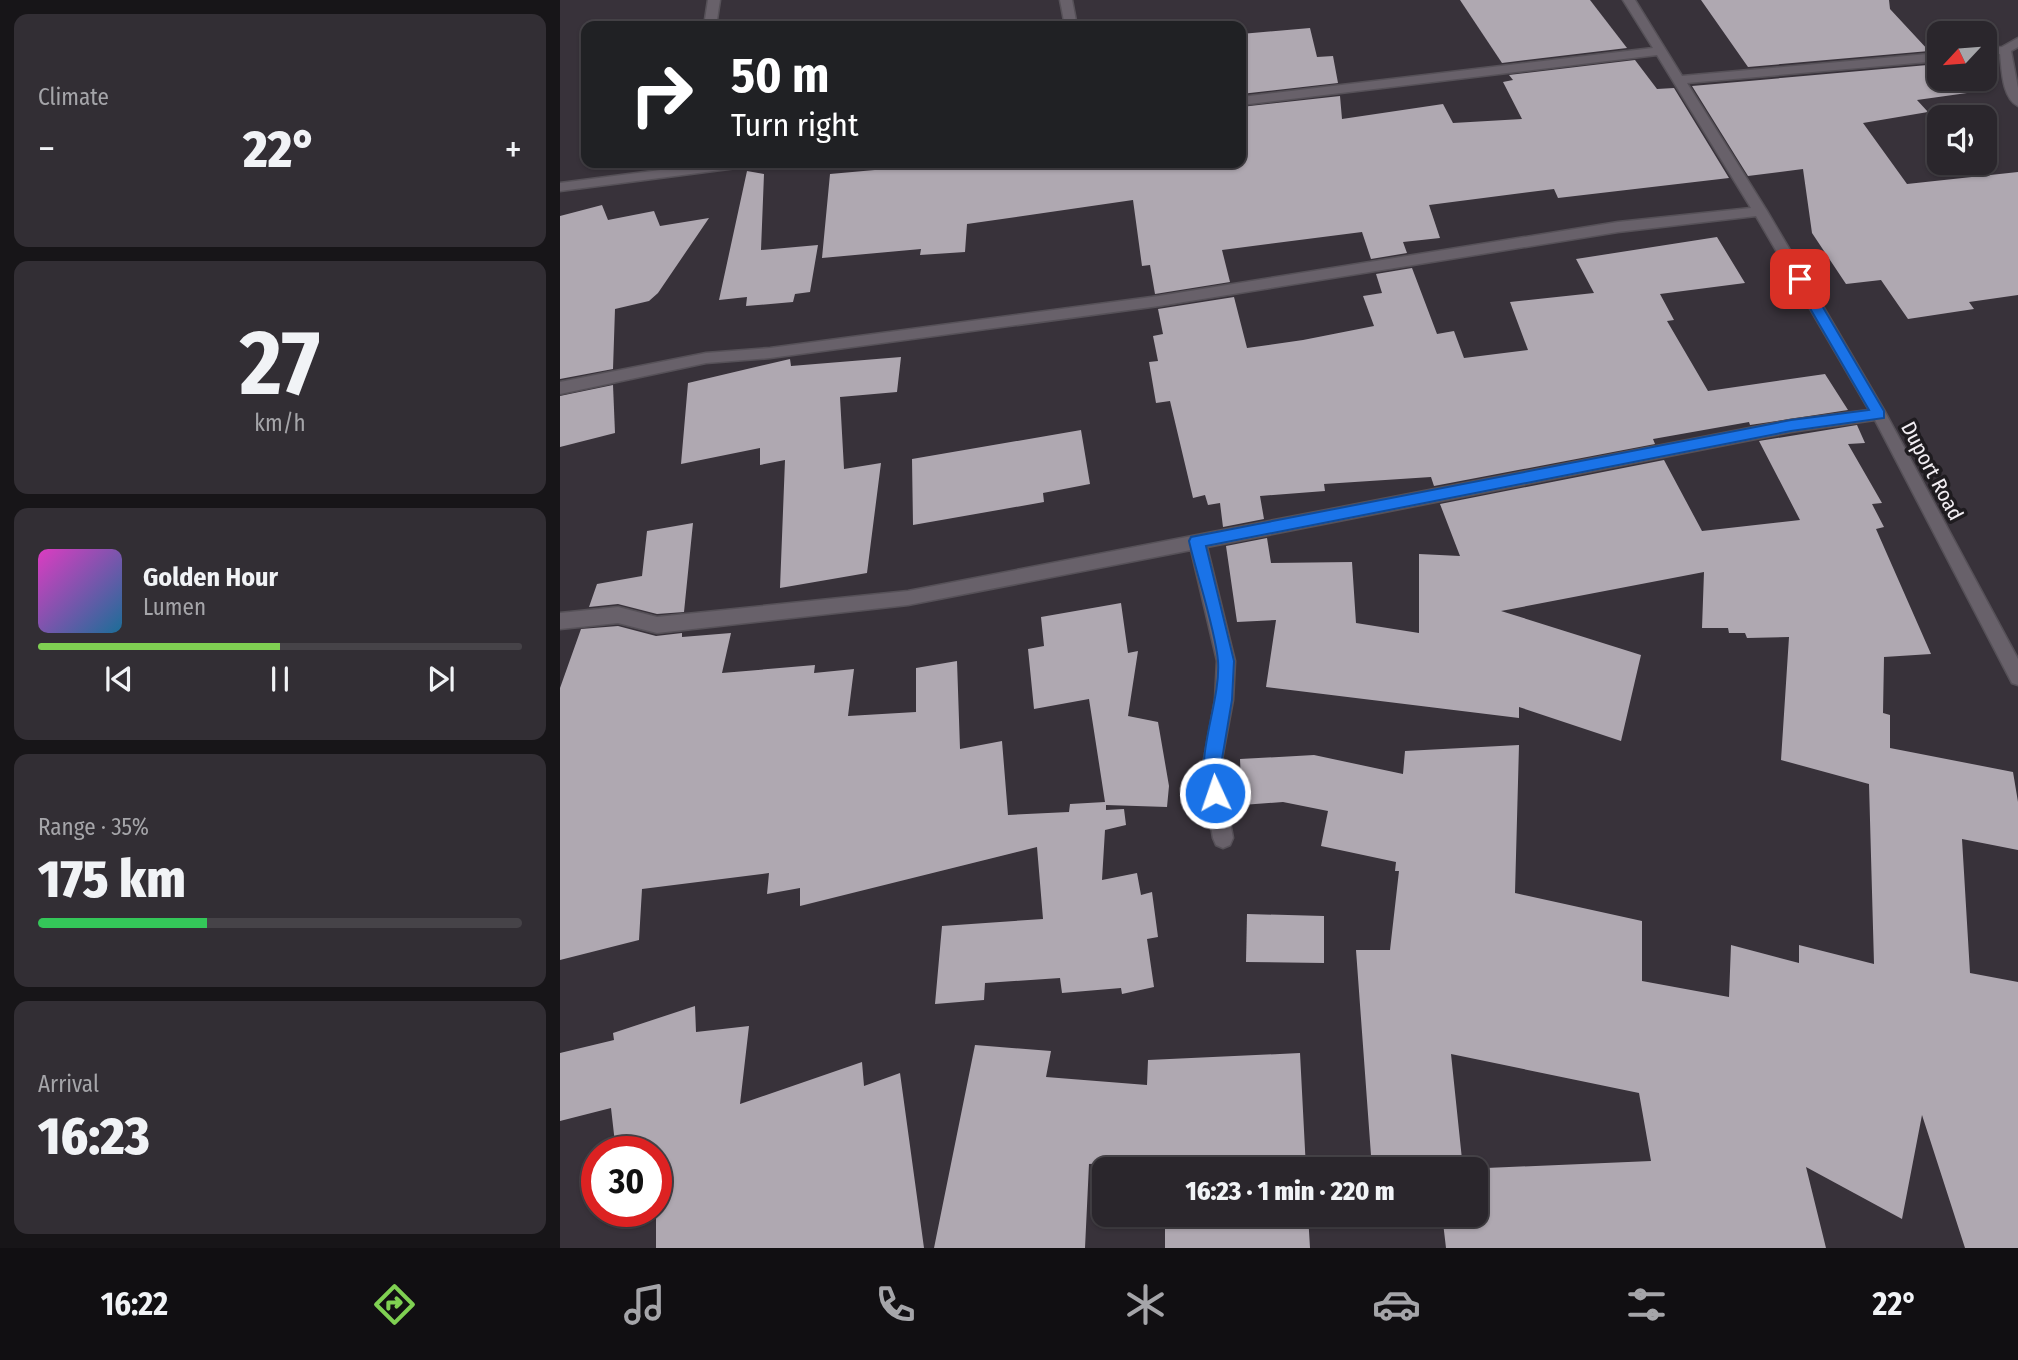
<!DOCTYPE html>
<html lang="en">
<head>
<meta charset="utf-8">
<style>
  :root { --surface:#2a262c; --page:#322e34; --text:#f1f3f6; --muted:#a5a5a9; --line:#464348; --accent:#7fd052 }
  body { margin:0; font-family:"Fira Sans Condensed",sans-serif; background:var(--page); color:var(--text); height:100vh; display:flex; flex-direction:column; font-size:26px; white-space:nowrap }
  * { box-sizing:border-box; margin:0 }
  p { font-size:23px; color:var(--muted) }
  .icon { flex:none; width:38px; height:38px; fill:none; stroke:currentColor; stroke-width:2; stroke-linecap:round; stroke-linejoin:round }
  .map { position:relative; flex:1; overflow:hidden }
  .sheet { display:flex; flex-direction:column; gap:14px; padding:14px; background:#171518; width:560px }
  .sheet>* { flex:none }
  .banner { position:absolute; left:21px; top:21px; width:665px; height:147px; border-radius:14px; box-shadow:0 2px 5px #0004,0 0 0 2px var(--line); background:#202124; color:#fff; overflow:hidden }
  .needle { width:46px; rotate:244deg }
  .tools { position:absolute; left:1367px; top:21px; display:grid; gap:14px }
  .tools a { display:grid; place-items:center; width:70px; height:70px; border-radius:14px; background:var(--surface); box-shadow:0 2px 5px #0004,0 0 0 2px var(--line); font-size:35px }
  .speed { position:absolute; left:21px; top:1136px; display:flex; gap:14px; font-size:35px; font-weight:700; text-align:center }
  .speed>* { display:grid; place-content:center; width:91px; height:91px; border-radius:50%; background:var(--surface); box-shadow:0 2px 5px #0004,0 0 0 2px var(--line); line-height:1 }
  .speed .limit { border:10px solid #d22; background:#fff; color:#111 }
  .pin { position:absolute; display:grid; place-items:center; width:60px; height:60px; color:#fff; margin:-30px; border-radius:14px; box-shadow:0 4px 10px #0006 }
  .me { position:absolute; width:77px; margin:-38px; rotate:357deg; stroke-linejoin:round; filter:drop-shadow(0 0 5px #0008) }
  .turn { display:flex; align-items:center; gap:24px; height:147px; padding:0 35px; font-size:32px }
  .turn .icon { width:91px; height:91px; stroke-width:2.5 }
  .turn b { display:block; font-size:49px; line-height:60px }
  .big { font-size:52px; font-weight:800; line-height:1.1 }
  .sheet .widget { flex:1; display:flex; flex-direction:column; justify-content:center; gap:10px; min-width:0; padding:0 24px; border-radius:14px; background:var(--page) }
  .sheet .dial { align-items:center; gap:0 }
  .dial b { font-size:91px; line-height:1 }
  .song { display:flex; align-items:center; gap:21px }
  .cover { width:84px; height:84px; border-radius:10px; background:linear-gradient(135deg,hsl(310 70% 55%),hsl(200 70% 35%)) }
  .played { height:7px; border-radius:4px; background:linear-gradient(90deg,var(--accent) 50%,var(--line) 50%) }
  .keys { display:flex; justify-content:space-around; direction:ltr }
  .heat { display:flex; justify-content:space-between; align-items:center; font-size:38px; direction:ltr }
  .charge { height:10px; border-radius:5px; background:linear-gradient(90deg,#34c759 35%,var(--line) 0) }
  .trip { position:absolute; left:532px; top:1157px; width:396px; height:70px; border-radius:14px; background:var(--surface); box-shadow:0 2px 5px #0004,0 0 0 2px var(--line); font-weight:800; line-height:70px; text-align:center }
  .dock { display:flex; height:112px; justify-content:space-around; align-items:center; background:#110f12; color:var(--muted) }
  .dock .icon { width:49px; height:49px }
  .dock .active { color:var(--accent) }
  .dock b { font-size:32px; color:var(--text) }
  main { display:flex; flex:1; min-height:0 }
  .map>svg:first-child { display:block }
</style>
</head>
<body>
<main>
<section class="sheet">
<div class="widget"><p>Climate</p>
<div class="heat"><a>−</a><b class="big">22°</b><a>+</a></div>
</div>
<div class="widget dial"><b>27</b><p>km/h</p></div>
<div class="widget">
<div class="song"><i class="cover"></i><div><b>Golden Hour</b><p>Lumen</p></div></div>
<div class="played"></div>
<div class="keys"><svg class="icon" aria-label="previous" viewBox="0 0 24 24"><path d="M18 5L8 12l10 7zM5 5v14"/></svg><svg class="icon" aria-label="pause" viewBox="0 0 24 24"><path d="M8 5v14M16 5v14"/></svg><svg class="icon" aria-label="next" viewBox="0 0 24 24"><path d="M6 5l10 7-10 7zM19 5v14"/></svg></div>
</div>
<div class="widget"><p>Range · 35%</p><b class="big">175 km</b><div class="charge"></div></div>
<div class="widget"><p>Arrival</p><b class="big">16:23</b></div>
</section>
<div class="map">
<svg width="1458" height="1248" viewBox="0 0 1458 1248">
  <rect width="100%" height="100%" fill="#38323a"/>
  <!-- building -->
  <g fill="#afa8b1" fill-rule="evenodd">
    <path d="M900 0H1030L1067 48 942 63Z"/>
    <path d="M1141 0H1329L1330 9 1369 51 1188 67Z"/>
    <path d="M750 28 757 57 773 56 778 83 681 94V34Z"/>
    <path d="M1075 60 1097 89 1114 88 1169 178 998 198 994 189 869 205 880 238 843 242 847 253 811 259 802 232 662 250 670 282 595 294 590 265 582 266 573 200 407 224 405 252 360 255 361 249 262 258 270 174 337 168V163H681V107L780 96 782 119 883 104 893 123 962 119 943 82 953 80 949 75Z"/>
    <path d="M1379 64V79H1394L1407 93 1357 100 1368 112 1303 123 1347 184 1458 172V295L1409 302 1414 309 1348 319 1321 280 1286 284 1252 233 1243 169 1188 176 1132 86Z"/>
    <path d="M187 171 204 174 201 250 258 245 250 292 235 294 233 302 186 306 187 297 159 300Z"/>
    <path d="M42 205 48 220 94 211 100 226 149 218 98 293 89 301 55 309 53 369 0 379V216Z"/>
    <path d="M1157 237 1185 283 1100 294 1114 320 1107 321 1148 391 1265 374 1288 410 1190 425 1189 422 1093 439 1095 444 874 486 871 477 764 484 765 491 700 496 704 519 663 527 660 503 648 505 645 495 633 498 610 401 596 403 589 362 598 361 593 336 603 334 598 309 674 297 687 348 743 340 814 326 803 296 822 293 816 274 852 268 877 334 894 331 904 358 968 350 950 302 1034 293 1016 259Z"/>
    <path d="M341 357 337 392 280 397 284 469 321 463 307 573 220 588 225 460 200 465V448L121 464 128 383 230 359 231 366Z"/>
    <path d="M53 385 55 433 0 447V396Z"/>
    <path d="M1297 425 1305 443 1288 444 1322 503 1312 504 1324 527 1316 529 1371 654 1324 657 1323 713 1330 715V748L1453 772 1458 802V850L1402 839 1410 973 1458 982V1248H1405L1362 1115 1342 1219 1246 1167 1266 1248H886L882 1214H915V1169H812L796 950H830L839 871H835L836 862 761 846 768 811 723 802 682 805 680 759 754 755 843 774 845 751 959 745 955 893 1082 921V981L1169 997 1171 945 1239 963V945L1314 964 1309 784 1221 760 1229 637 1187 638 1185 633H1169L1168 628H1142L1144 572 941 611 1081 655 1061 741 959 707V718L706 687 716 620 677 622 666 546 707 538 711 563 792 562 796 623 859 633V554L900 556 880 504 1104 460 1142 531 1240 520 1199 441ZM891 1054 1079 1093 1091 1161 903 1169Z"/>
    <path d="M521 430 530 484 483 493 484 502 353 525 352 459Z"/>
    <path d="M133 523 124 612 97 614 58 604 29 607 37 584 82 576 87 531Z"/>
    <path d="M561 603 568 653 578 651 568 716 598 722 609 786 607 807 546 805V810L564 809 566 825 545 830 542 880 577 873 581 895 592 892 598 937 587 939 594 987 562 994 561 988 502 993 500 978 425 983 424 1000 375 1004 382 926 483 919 477 847 240 906V888L207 894 209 873 82 889 79 940 0 960V688L21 629 58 626 96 636 122 633V637L171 633 162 673 255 665 254 673 294 669 288 716 356 712V668L397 661 400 749 442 741 448 815 509 812 510 804 545 802 529 699 474 709 468 649 484 646 481 617Z"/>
    <path d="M687 914 764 916V963L686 962Z"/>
    <path d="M135 1006 136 1032 189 1026 180 1104 302 1062 304 1086 340 1073 364 1248H96V1152H56L51 1108 0 1121V1053L54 1040 53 1033Z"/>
    <path d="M415 1045 491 1051 486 1077 587 1085 588 1060 740 1053 746 1169H595V1160L529 1164 525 1248H374Z"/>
    <path d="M594 1214H748L750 1248H605V1217L594 1219Z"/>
  </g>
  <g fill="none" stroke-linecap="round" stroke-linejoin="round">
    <defs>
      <g id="minor">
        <path d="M148 0H160L156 26H144Z"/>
        <path d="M500 0H512L517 26H505Z"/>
        <path d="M1063 0H1075L1122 76 1379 53V61L1127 83 1207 211 1324 410 1458 659V685L1452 683 1315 420 1231 432 647 547 675 661 673 700 660 770 673 838 670 845 663 848 656 845 653 838 642 770 655 700 657 661 631 550 348 605 97 633 58 623 0 629V613L58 607 97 617 348 591 1231 420 1309 410 1196 216 1058 232 599 306 210 358 146 363 0 394V382L146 353 210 348 599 296 1058 222 1191 208 1097 55 681 105V97L1093 48Z"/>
        <path d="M1458 38V47L1451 51 1458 88V106C1442 98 1442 70 1440 54L1424 55V48L1442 47Z"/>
        <path d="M154 163H190L184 167 0 191V183Z"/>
      </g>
    </defs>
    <!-- minor casing -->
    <use href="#minor" stroke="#565158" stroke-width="3"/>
    <!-- minor -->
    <use href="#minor" fill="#68616a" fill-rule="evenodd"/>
  </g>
  <!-- route -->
  <path fill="#1a73e8" stroke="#114b97" stroke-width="2" d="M1240 274 1244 275 1324 411V418L1231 431 646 546 674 661 672 700 660 771 664 793 662 799H649C632 760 661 704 658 661 655 628 637 576 629 541L631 537 1231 420 1309 410 1233 279Z"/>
  <g text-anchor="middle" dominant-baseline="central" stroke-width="7" stroke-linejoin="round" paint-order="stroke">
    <!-- street labels -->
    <g font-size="21" fill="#f2eef3" stroke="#1e1b1f">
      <text transform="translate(1372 471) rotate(62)">Duport Road</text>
    </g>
  </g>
</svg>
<div class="tools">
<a><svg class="needle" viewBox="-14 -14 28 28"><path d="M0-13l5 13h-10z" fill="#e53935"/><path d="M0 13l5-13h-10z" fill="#a5a5a9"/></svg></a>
<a><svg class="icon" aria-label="sound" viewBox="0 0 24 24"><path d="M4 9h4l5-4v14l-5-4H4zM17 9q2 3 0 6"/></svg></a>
</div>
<div class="speed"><div class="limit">30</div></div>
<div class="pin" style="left:1240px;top:279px;background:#d93025"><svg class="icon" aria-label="arrive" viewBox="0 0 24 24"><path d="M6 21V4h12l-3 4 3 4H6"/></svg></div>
<svg class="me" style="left:655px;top:793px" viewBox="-20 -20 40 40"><circle r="17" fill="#1a73e8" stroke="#fff" stroke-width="3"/><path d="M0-11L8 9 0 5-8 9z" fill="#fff"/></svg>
<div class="trip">16:23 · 1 min · 220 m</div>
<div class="banner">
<div class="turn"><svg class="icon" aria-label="right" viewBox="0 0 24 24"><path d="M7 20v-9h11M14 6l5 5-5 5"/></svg><div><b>50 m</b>Turn right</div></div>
</div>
</div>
</main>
<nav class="dock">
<b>16:22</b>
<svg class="icon active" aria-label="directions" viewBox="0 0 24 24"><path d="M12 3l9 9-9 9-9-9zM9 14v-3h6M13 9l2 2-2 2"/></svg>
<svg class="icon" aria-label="music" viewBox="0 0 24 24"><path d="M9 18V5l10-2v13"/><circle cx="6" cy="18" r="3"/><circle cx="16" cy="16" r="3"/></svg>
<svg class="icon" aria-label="phone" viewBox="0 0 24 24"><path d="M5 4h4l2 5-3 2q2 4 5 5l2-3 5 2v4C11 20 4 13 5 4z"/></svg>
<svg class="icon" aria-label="climate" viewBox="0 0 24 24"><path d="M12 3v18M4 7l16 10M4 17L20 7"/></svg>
<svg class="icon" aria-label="car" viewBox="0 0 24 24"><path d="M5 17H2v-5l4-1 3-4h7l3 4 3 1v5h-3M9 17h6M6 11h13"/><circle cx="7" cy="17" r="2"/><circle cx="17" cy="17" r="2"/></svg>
<svg class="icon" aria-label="filters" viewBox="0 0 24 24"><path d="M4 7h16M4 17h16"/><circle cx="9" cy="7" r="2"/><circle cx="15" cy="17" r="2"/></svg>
<b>22°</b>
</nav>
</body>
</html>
